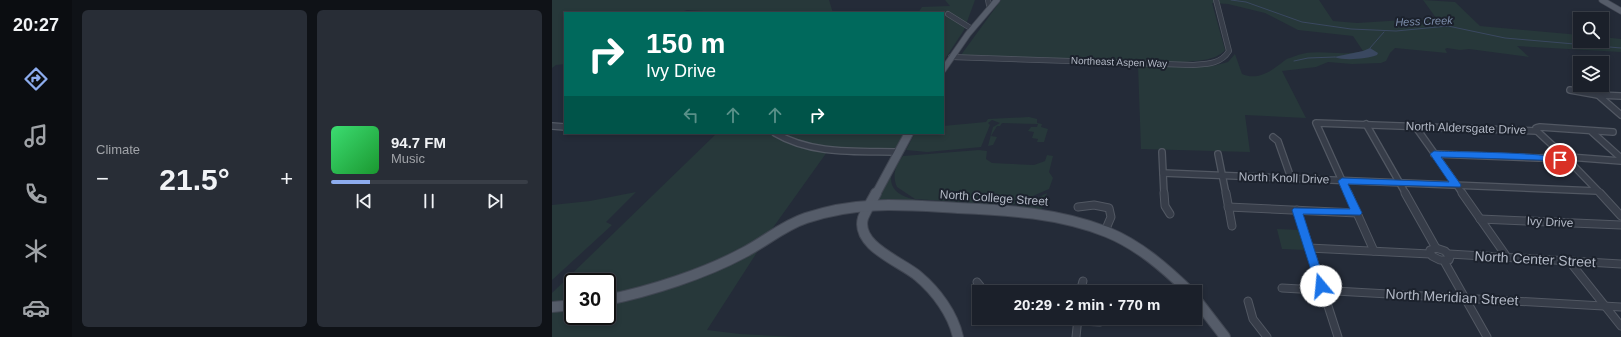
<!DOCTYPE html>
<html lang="en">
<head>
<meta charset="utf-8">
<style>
  :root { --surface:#1b202a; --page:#282d36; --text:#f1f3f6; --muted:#a0a3a8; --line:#393e47; --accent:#8dacee }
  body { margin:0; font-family:Arial,sans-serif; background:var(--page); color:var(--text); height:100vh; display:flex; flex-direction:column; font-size:15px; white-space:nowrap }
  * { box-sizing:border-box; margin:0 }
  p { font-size:13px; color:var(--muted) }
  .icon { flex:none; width:22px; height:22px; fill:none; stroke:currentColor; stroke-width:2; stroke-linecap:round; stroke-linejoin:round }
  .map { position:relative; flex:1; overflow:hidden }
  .details { display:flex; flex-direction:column; gap:10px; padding:10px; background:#0f1217; width:480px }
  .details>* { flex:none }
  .banner { position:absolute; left:12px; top:12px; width:380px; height:122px; border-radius:0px; box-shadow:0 2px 6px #0003,0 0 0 1px var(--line); background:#00695c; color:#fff; overflow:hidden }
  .fabs { position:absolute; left:1021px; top:12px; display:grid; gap:8px }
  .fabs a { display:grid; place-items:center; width:36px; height:36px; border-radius:0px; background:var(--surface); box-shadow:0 2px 6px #0003,0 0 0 1px var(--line); font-size:20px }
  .speed { position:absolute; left:12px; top:273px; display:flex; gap:8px; font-size:20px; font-weight:700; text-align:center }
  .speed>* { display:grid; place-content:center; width:52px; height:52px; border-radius:50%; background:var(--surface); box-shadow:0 2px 6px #0003,0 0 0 1px var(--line); line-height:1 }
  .speed .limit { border:2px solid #111; border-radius:6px; background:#fff; color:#111 }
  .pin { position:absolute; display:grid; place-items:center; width:34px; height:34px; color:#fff; margin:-17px; border:2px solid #fff; border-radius:50%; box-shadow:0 1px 4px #0007 }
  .me { position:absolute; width:44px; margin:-22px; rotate:343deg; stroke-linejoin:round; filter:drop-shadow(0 0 3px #0008) }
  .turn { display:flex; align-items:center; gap:14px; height:84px; padding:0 16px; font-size:18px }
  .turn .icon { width:52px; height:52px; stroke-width:2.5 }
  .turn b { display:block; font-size:28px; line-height:34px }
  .lanes { display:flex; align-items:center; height:38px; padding:0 16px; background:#0003; justify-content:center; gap:20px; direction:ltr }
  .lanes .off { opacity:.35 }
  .big { font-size:30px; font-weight:600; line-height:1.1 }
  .details .card { flex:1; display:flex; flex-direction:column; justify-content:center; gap:6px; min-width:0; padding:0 14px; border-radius:6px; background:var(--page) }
  .song { display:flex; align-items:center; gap:12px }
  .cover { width:48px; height:48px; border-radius:6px; background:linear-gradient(135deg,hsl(140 70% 55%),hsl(130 70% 35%)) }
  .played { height:4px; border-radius:2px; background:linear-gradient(90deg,var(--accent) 20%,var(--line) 20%) }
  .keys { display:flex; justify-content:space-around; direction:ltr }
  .heat { display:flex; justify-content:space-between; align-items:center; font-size:22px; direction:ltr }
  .details .tiles { flex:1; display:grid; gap:10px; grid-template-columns:repeat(2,1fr) }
  .trip { position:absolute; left:420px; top:285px; width:230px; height:40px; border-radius:0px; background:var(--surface); box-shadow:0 2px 6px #0003,0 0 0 1px var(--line); font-weight:600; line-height:40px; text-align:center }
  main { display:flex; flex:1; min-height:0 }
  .dock { display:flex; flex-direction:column; width:72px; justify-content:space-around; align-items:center; background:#0b0d11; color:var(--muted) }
  .dock .icon { width:28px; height:28px }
  .dock .active { color:var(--accent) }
  .dock b { font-size:18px; color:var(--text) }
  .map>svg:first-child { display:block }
</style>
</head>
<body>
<main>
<nav class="dock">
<b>20:27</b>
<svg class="icon active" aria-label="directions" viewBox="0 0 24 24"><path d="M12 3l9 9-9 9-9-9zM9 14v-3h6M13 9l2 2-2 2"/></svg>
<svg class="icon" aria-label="music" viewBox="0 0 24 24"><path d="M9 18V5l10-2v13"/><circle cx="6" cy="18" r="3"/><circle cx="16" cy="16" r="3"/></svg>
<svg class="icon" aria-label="phone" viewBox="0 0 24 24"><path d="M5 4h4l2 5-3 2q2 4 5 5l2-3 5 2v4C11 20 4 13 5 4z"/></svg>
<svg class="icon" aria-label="climate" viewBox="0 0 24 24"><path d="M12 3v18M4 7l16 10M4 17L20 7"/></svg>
<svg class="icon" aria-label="car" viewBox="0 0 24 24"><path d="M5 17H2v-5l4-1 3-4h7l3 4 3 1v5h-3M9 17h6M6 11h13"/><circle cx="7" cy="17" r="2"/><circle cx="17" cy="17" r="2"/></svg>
</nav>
<section class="details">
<div class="tiles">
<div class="card"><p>Climate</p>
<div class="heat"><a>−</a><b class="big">21.5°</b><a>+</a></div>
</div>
<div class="card">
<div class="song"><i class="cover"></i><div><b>94.7 FM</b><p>Music</p></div></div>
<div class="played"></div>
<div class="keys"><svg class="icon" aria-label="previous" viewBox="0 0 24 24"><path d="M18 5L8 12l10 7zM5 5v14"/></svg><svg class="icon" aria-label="pause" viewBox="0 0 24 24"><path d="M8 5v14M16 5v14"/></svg><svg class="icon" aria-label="next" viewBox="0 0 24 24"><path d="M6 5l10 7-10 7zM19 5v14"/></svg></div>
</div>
</div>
</section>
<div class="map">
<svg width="1069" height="337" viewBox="0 0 1069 337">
  <rect width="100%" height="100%" fill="#242b38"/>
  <!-- green -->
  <g fill="#27383a" fill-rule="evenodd">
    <path d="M0 0H277L281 13H182L135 10 126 13H13V64L4 65 0 68Z"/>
    <path d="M393 0H423L412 30 391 62V13H366L370 7 398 6Z"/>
    <path d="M449 0H767L781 21 805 23 884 18 871 0 903 2 928 26 1028 35V41H1050V37L1069 39V52L965 46 977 57 917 49 908 50 895 48 893 49 895 53 843 48 838 53 834 61 829 63 800 64 776 62 764 67 730 71 754 118 693 115 698 152 589 149 586 66H661L676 62 683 54 690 74C706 81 719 71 732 61 735 58 742 57 746 55 766 48 790 57 811 51L801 36 746 30 713 13 676 4 660 3 673 50C664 61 643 61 629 62L409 55Z"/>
    <path d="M477 117 485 119V123L490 124 489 127 496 129 492 142H485L486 139 480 138 482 132 476 131 479 127H485L486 124 450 123 448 126H445L439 136 445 137 441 145 436 146 441 127 448 123 440 120 436 123 438 125 429 147 375 152 354 150 363 133H391V126L434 122 436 119Z"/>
    <path d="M165 133H352L339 156 275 152 220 229 155 330 188 334 245 337H0V293ZM21 282H55V316H21Z"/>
    <path d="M427 150 435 151 434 159 440 163 482 165 493 161 495 155 501 156 497 172 501 178 497 189 460 205 437 201 424 203 363 199 345 187C340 176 343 166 351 156Z"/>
    <path d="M346 158C342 167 337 175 340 185 349 208 416 204 436 203 444 202 452 207 461 206 472 205 485 198 495 193L490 209 487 210 326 200V199Z"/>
    <path d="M84 192 54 222 60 225 0 280V205L38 201Z"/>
    <path d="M725 229 748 230 754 250 730 249Z"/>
  </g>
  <!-- water -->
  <path fill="#3a4860" d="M818 48 826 53 825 55C814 59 793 61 782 57L811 51Z"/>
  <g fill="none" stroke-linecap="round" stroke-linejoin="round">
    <!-- stream -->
    <g stroke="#3a4860" stroke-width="1">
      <path d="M679 0 694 2 750 22 799 29 844 31 896 26 953 38 1069 48"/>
      <path d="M818 48 832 32"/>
      <path d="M742 61 756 58 783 57"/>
    </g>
    <defs>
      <g id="minor-far2">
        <path d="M436 0 437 5 440 6"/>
        <path d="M396 14 420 29"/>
        <path d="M399 57 641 65C655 64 669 64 677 51L664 0"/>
      </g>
      <g id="minor-far1">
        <path d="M1018 90 1046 95 1069 96"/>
        <path d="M1046 95 1069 115"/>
        <path d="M814 124 854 194"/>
        <path d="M0 126 13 127"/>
        <path d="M863 126 911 194"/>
        <path d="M985 131 984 128 988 127 1061 132"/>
        <path d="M985 131 1011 155"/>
        <path d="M1040 132 1069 158"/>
        <path d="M223 133C260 155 305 151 347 152"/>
        <path d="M721 137 726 141 739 178"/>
        <path d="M610 152 612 194"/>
        <path d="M666 154 674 194"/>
        <path d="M882 154 987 158 1005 157"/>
        <path d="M1010 155 1017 157 1020 161C1014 163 1008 161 1005 156Z"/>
        <path d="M1017 157 1069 161"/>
        <path d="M1018 162 1049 194"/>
        <path d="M611 173 1045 191"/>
        <path d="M796 194 764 123 985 131"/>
      </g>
      <g id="minor">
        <path d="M612 193 613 206 618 214"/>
        <path d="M674 193 680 226"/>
        <path d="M796 193 822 251"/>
        <path d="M853 193 884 248"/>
        <path d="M910 193 955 257"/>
        <path d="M1048 193 1069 216"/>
        <path d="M526 207 542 205 557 208 559 217 553 231"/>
        <path d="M676 207 805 213"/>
        <path d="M745 210 786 337"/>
        <path d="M928 219 1069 225"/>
        <path d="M757 248 878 254"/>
        <path d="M884 248 893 251 898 257 897 260H888L880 256 878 250Z"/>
        <path d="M897 254 1069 264"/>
        <path d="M892 261 935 337"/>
        <path d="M1018 262 1069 326"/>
        <path d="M425 282 433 292"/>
        <path d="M730 288 1069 307"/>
        <path d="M528 292 531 281"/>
        <path d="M696 301 701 319 715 337"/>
        <path d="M467 318 548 322"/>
        <path d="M524 337 526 318"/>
      </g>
      <g id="major-far2">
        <path d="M1050 0 1069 11"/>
        <path d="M391 70 416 34 445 0"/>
      </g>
      <path id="major-far1" d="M324 194 357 133"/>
      <g id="major">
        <path d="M324 193C320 201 314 210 311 218 303 246 350 262 366 276 384 291 401 314 406 337"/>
        <path d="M643 298 673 337"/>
        <path d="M55 300C99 291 152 274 191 253 213 242 230 226 254 218 307 200 352 205 406 208 456 210 507 213 555 232 587 245 613 268 638 292"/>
        <path d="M0 307 21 305"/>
      </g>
    </defs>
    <!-- minor-far2 casing -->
    <use href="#minor-far2" stroke="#525863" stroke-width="6"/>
    <!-- minor-far1 casing -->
    <use href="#minor-far1" stroke="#525863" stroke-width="8"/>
    <!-- minor casing -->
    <use href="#minor" stroke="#525863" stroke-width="9"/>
    <!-- major-far2 casing -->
    <use href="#major-far2" stroke="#404652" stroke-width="7"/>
    <!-- major-far1 casing -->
    <use href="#major-far1" stroke="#404652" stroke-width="10"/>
    <!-- major casing -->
    <use href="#major" stroke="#404652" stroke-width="12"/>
    <!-- minor-far2 -->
    <use href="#minor-far2" stroke="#373d49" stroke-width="4.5"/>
    <!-- minor-far1 -->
    <use href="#minor-far1" stroke="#373d49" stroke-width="5.5"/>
    <!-- minor -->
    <use href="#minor" stroke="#373d49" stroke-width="7"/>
    <!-- major-far2 -->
    <use href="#major-far2" stroke="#555c69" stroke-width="5.5"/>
    <!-- major-far1 -->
    <use href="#major-far1" stroke="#555c69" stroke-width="8"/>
    <!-- major -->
    <use href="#major" stroke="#555c69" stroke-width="10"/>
  </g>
  <!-- route -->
  <path fill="#1a73e8" stroke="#114b97" d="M882 151C901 152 1004 152 1012 160L1008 162 987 160 889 157 909 185 908 187 796 184 810 213 808 215 751 214 774 286 773 289 769 290 765 289 740 210 742 208 798 209 786 181 790 178 897 182 878 154Z"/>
  <g text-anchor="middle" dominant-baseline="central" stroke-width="4" stroke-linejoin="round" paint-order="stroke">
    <!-- far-street labels -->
    <g font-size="10" fill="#b2b8c5" stroke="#1c222d">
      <text transform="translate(567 62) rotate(2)">Northeast Aspen Way</text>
    </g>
    <!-- far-water labels -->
    <g font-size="11" font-style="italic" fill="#7c8daa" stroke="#1c222d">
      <text transform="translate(872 21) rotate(-2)">Hess Creek</text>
    </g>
    <!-- street labels -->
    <g font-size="12" fill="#b2b8c5" stroke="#1c222d">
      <text transform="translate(914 128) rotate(2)">North Aldersgate Drive</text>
      <text transform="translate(732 178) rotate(2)">North Knoll Drive</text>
      <text transform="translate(442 198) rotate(4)">North College Street</text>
      <text transform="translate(998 222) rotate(3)">Ivy Drive</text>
    </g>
    <!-- near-street labels -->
    <g font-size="14" fill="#b2b8c5" stroke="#1c222d">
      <text transform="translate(983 259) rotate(3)">North Center Street</text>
      <text transform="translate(900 297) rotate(3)">North Meridian Street</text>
    </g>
  </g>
</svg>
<div class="fabs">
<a><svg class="icon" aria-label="search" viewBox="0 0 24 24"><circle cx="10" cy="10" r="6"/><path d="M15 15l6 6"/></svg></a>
<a><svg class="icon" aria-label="layers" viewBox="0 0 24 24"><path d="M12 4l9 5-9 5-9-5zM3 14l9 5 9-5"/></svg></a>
</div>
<div class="speed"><div class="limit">30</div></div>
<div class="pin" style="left:1008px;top:160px;background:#d93025"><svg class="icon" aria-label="arrive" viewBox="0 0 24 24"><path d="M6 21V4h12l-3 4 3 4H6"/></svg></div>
<svg class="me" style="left:769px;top:286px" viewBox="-20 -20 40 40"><circle r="19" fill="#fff"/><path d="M0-13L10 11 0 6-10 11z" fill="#1a73e8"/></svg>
<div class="trip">20:29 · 2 min · 770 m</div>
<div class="banner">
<div class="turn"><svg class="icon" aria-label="right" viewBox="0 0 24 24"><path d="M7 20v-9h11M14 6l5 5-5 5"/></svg><div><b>150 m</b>Ivy Drive</div></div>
<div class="lanes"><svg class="icon off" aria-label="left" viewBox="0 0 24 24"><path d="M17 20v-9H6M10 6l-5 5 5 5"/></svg><svg class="icon off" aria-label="ahead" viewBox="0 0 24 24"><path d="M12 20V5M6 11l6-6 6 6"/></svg><svg class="icon off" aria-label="ahead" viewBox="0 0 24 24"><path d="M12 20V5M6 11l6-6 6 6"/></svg><svg class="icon" aria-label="right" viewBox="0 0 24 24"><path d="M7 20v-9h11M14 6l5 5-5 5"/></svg></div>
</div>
</div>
</main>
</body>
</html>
